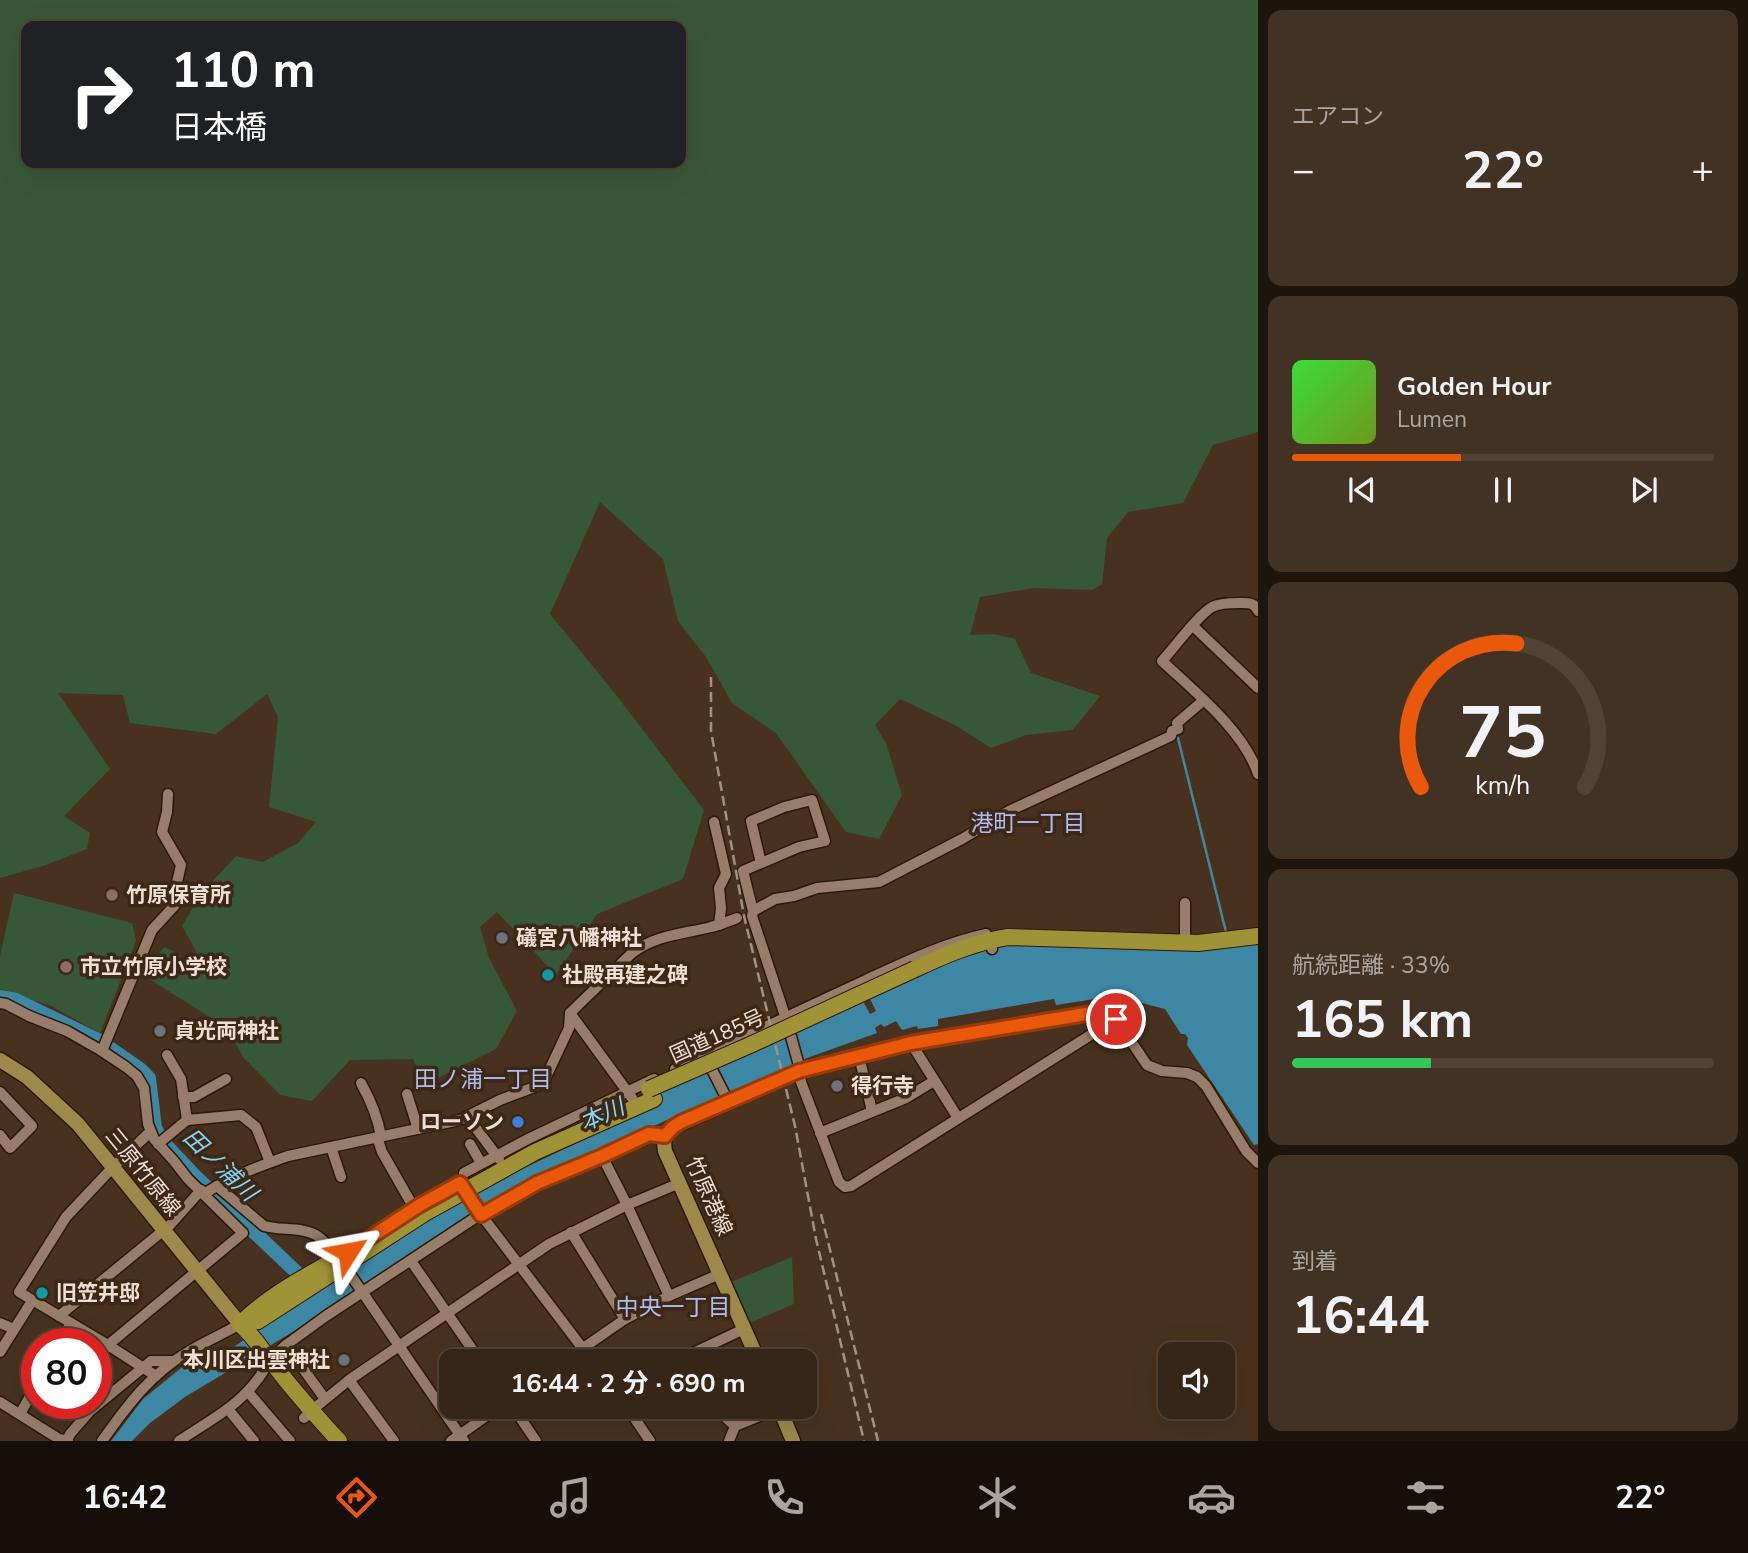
<!DOCTYPE html>
<html lang="ja">
<head>
<meta charset="utf-8">
<style>
  :root { --surface:#362617; --page:#413224; --text:#f1f3f6; --muted:#aaa5a1; --line:#504336; --accent:#ea580c }
  body { margin:0; font-family:"Nunito Sans","Noto Sans JP",sans-serif; background:var(--page); color:var(--text); height:100vh; display:flex; flex-direction:column; font-size:26px; white-space:nowrap }
  * { box-sizing:border-box; margin:0 }
  p { font-size:23px; color:var(--muted) }
  .icon { flex:none; width:38px; height:38px; fill:none; stroke:currentColor; stroke-width:2; stroke-linecap:round; stroke-linejoin:round }
  .map { position:relative; flex:1; overflow:hidden }
  .drawer { display:flex; flex-direction:column; gap:10px; padding:10px; background:#1e150d; width:490px }
  .drawer>* { flex:none }
  .banner { position:absolute; left:21px; top:21px; width:665px; height:147px; border-radius:14px; box-shadow:0 7px 28px #0002,0 0 0 2px var(--line); background:#202124; color:#fff; overflow:hidden }
  .buttons { position:absolute; left:1158px; top:1342px; display:grid; gap:14px }
  .buttons a { display:grid; place-items:center; width:77px; height:77px; border-radius:14px; background:var(--surface); box-shadow:0 7px 28px #0002,0 0 0 2px var(--line); font-size:35px }
  .speed { position:absolute; left:21px; top:1328px; display:flex; gap:14px; font-size:35px; font-weight:700; text-align:center }
  .speed>* { display:grid; place-content:center; width:91px; height:91px; border-radius:50%; background:var(--surface); box-shadow:0 7px 28px #0002,0 0 0 2px var(--line); line-height:1 }
  .speed .limit { border:10px solid #d22; background:#fff; color:#111 }
  .pin { position:absolute; display:grid; place-items:center; width:60px; height:60px; color:#fff; margin:-30px; border:4px solid #fff; border-radius:50%; box-shadow:0 2px 7px #0007 }
  .me { position:absolute; width:77px; margin:-38px; rotate:56deg; stroke-linejoin:round; filter:drop-shadow(0 0 5px #0008) }
  .turn { display:flex; align-items:center; gap:24px; height:147px; padding:0 35px; font-size:32px }
  .turn .icon { width:91px; height:91px; stroke-width:2.5 }
  .turn b { display:block; font-size:49px; line-height:60px }
  .big { font-size:52px; font-weight:700; line-height:1.1 }
  .drawer .tile { flex:1; display:flex; flex-direction:column; justify-content:center; gap:10px; min-width:0; padding:0 24px; border-radius:14px; background:var(--page) }
  .drawer .dial { align-items:center; gap:0 }
  .dial svg { height:182px; overflow:visible; fill:none; stroke:var(--line); stroke-width:7; stroke-linecap:round; text-anchor:middle }
  .dial text { fill:var(--text); stroke:none }
  .song { display:flex; align-items:center; gap:21px }
  .cover { width:84px; height:84px; border-radius:10px; background:linear-gradient(135deg,hsl(120 70% 55%),hsl(80 70% 35%)) }
  .played { height:7px; border-radius:4px; background:linear-gradient(90deg,var(--accent) 40%,var(--line) 40%) }
  .keys { display:flex; justify-content:space-around; direction:ltr }
  .heat { display:flex; justify-content:space-between; align-items:center; font-size:38px; direction:ltr }
  .charge { height:10px; border-radius:5px; background:linear-gradient(90deg,#34c759 33%,var(--line) 0) }
  .trip { position:absolute; left:439px; top:1349px; width:378px; height:70px; border-radius:14px; background:var(--surface); box-shadow:0 7px 28px #0002,0 0 0 2px var(--line); font-weight:700; line-height:70px; text-align:center }
  .tabs { display:flex; height:112px; justify-content:space-around; align-items:center; background:#160f09; color:var(--muted) }
  .tabs .icon { width:49px; height:49px }
  .tabs .selected { color:var(--accent) }
  .tabs b { font-size:32px; color:var(--text) }
  main { display:flex; flex:1; min-height:0 }
  .map>svg:first-child { display:block }
</style>
</head>
<body>
<main>
<div class="map">
<svg width="1258" height="1441" viewBox="0 0 1258 1441">
  <rect width="100%" height="100%" fill="#48321f"/>
  <!-- green -->
  <g fill="#375837" fill-rule="evenodd">
    <path d="M0 0H1258V432L1213 445 1183 503 1128 512 1107 538 1102 584 1092 590 1033 588 980 597 970 635 993 634 1015 639 1031 673 1100 696 1073 730 1026 735 991 748 955 725 900 699 875 725 886 743 902 795 879 839 846 832 776 733 732 703 706 657 678 621 663 559 600 502 550 614 613 691 704 810 683 879 597 914 556 975 497 912 480 927 489 958 517 1011 496 1049 426 1084 413 1059 350 1060 312 1101 280 1095 243 1057 227 1028 143 975 164 947 179 954 185 963 196 951 182 926 201 894 236 856 263 862 298 843 316 822 269 807 278 717 267 694 216 734 130 723 123 695 58 693 110 769 64 816 90 833 87 849 46 865 0 878ZM26 26H681V163H26Z"/>
    <path d="M14 893 132 923 136 941 100 1033 51 1006 0 989V956Z"/>
    <path d="M792 1257 794 1304 747 1324 729 1283Z"/>
  </g>
  <!-- water -->
  <path fill="#3d86a4" d="M1258 932V1144L1254 1145 1187 1045 1188 1038 1185 1034H1181L1165 1009 1114 996 1056 1005 1054 999 938 1019V1026L918 1029 917 1026 902 1030 896 1021 884 1027 881 1024 875 1028 877 1033 807 1058 725 1097 703 1104 521 1185 393 1265 301 1327 185 1397 150 1423 132 1441H111L143 1399 186 1364H208L398 1237 503 1178 657 1105 647 1085 857 990 870 1014 876 1011 863 985 969 941 1168 938Z"/>
  <g fill="none" stroke-linecap="round" stroke-linejoin="round">
    <!-- stream -->
    <path stroke="#3d86a4" stroke-width="2.5" d="M1178 738 1226 932"/>
    <!-- river -->
    <path stroke="#3d86a4" stroke-width="14" d="M0 997 16 1000 98 1040 140 1069 149 1078 155 1128 163 1142 195 1176 311 1286"/>
    <defs>
      <g id="minor">
        <path d="M1258 611C1254 602 1248 603 1239 603 1230 603 1220 603 1212 607 1198 615 1174 648 1162 661 1195 692 1244 731 1258 774"/>
        <path d="M1193 626 1258 688"/>
        <path d="M1204 700 1177 723 1178 729 1172 731 1171 736 1009 811 962 839 879 882 817 888 794 896 775 899 753 911 752 916 787 1022 798 1062 801 1082 839 1182 845 1187 851 1186 1116 1019 1147 1065 1162 1071 1187 1073 1197 1077 1206 1086 1246 1151 1258 1163"/>
        <path d="M714 822 726 874 719 888 721 908 719 925"/>
        <path d="M1185 903V943"/>
        <path d="M753 911 743 871 745 870 799 847 825 841 812 800 784 807 751 821 761 863"/>
        <path d="M0 1003 6 1004 29 1016 67 1031 102 1051 126 1067 137 1076 144 1088 148 1124 154 1139 174 1161 188 1179 243 1233 108 1345"/>
        <path d="M570 1013 632 1098"/>
        <path d="M911 1043 958 1118"/>
        <path d="M102 1051 152 930 175 905V891L181 865 162 832 167 812 168 794"/>
        <path d="M859 1056 872 1111"/>
        <path d="M675 1069 705 1056"/>
        <path d="M361 1083C371 1101 378 1117 381 1137"/>
        <path d="M0 1092 32 1126 10 1148 0 1135"/>
        <path d="M407 1094 418 1129"/>
        <path d="M183 1097H194L226 1079"/>
        <path d="M728 1101 705 1056C758 1030 812 1005 866 980 905 962 944 943 986 934L992 949"/>
        <path d="M467 1116 499 1159"/>
        <path d="M187 1120 241 1115 256 1127 270 1162"/>
        <path d="M150 1132 113 1167 66 1217 19 1292 108 1345 156 1376"/>
        <path d="M820 1133 906 1098 934 1081"/>
        <path d="M377 1137 382 1152 414 1208"/>
        <path d="M158 1144 187 1120 181 1079 167 1055"/>
        <path d="M470 1144 481 1163"/>
        <path d="M331 1147 341 1177"/>
        <path d="M602 1156 627 1205 669 1296"/>
        <path d="M464 1173 528 1139 654 1079"/>
        <path d="M460 1183 479 1212 593 1362"/>
        <path d="M217 1186 264 1226C282 1231 303 1226 319 1237 326 1242 332 1251 339 1258L464 1441"/>
        <path d="M204 1194C229 1177 260 1166 288 1156L460 1120 500 1100 537 1086 546 1077 569 1028 570 1013 632 953C655 935 683 934 711 927 720 925 729 921 737 918"/>
        <path d="M571 1232 625 1319"/>
        <path d="M411 1261 481 1362"/>
        <path d="M59 1316 170 1225 201 1190"/>
        <path d="M0 1323 14 1329"/>
        <path d="M59 1344 71 1323"/>
        <path d="M286 1345 325 1399"/>
        <path d="M0 1352 32 1301"/>
        <path d="M271 1361 276 1354 286 1345 326 1316 490 1208 537 1183 602 1156 649 1134 665 1136"/>
        <path d="M563 1362 625 1319 669 1296 720 1274"/>
        <path d="M674 1362 744 1329"/>
        <path d="M349 1380 394 1441"/>
        <path d="M249 1393 290 1441"/>
        <path d="M0 1402 59 1439 68 1441"/>
        <path d="M513 1407 536 1441"/>
        <path d="M627 1407 650 1441"/>
        <path d="M714 1407 735 1426 729 1441"/>
        <path d="M228 1409 254 1441"/>
        <path d="M20 1414 37 1384"/>
        <path d="M304 1418 311 1411 349 1380 549 1244 627 1205 680 1183"/>
        <path d="M735 1426 779 1408"/>
        <path d="M67 1440 70 1434 90 1411 151 1361H173"/>
        <path d="M102 1441C127 1406 150 1374 188 1352 204 1342 223 1334 240 1324"/>
        <path d="M179 1441C213 1418 244 1404 266 1367"/>
        <path d="M451 1441 499 1407"/>
      </g>
      <g id="major">
        <path d="M0 1060 27 1077 78 1124 240 1324"/>
        <path d="M759 1362 665 1151C663 1140 665 1134 673 1127L799 1071 911 1043 1098 1012H1106L1116 1019"/>
        <path d="M779 1407 793 1441"/>
      </g>
      <g id="highway">
        <path d="M915 969C945 955 975 942 1008 937L1198 943 1258 936"/>
        <path d="M240 1324 258 1321 425 1213 535 1152 654 1099"/>
        <path d="M240 1324C269 1295 305 1277 340 1257"/>
        <path d="M240 1324C255 1337 265 1355 278 1370 297 1395 318 1418 339 1441"/>
      </g>
    </defs>
    <!-- minor casing -->
    <use href="#minor" stroke="#2d1907" stroke-width="13"/>
    <!-- major casing -->
    <use href="#major" stroke="#2d1907" stroke-width="17"/>
    <!-- highway casing -->
    <use href="#highway" stroke="#2d1907" stroke-width="18"/>
    <!-- minor -->
    <use href="#minor" stroke="#987e6a" stroke-width="10"/>
    <!-- major -->
    <use href="#major" stroke="#9d8a4b" stroke-width="14"/>
    <!-- highway -->
    <use href="#highway" stroke="#a09236" stroke-width="16"/>
    <!-- rail -->
    <g stroke="#a39283" stroke-width="2.5" stroke-dasharray="10 5" stroke-linecap="butt">
      <path d="M711 677V731L744 916 795 1126 816 1239 864 1441"/>
      <path d="M821 1214 878 1441"/>
    </g>
    <defs>
      <path id="highway-bridge" d="M649 1089 750 1045 915 969"/>
    </defs>
    <!-- highway-bridge casing -->
    <use href="#highway-bridge" stroke="#2d1907" stroke-width="18" stroke-linecap="butt"/>
    <!-- highway-bridge -->
    <use href="#highway-bridge" stroke="#a09236" stroke-width="16"/>
  </g>
  <g fill="none" stroke-linecap="round" stroke-linejoin="round">
    <defs>
      <path id="route" d="M348 1252 420 1205 460 1183 481 1215 537 1183 602 1156 649 1134 665 1136 673 1127 681 1122 799 1071 911 1043 1098 1012H1106L1116 1019"/>
    </defs>
    <!-- route casing -->
    <use href="#route" stroke="#983908" stroke-width="18"/>
    <!-- route -->
    <use href="#route" stroke="#ea580c" stroke-width="12"/>
  </g>
  <!-- markers -->
  <g fill="#8d6e63" stroke="#3d2815" stroke-width="2.5">
    <circle cx="112" cy="895" r="7"/>
    <circle cx="66" cy="967" r="7"/>
  </g>
  <g fill="#6b7280" stroke="#3d2815" stroke-width="2.5">
    <circle cx="502" cy="938" r="7"/>
    <circle cx="160" cy="1031" r="7"/>
    <circle cx="837" cy="1086" r="7"/>
    <circle cx="344" cy="1360" r="7"/>
  </g>
  <g fill="#0f9aa8" stroke="#3d2815" stroke-width="2.5">
    <circle cx="548" cy="975" r="7"/>
    <circle cx="42" cy="1293" r="7"/>
  </g>
  <circle fill="#3f7fe0" stroke="#3d2815" stroke-width="2.5" cx="518" cy="1122" r="7"/>
  <g text-anchor="middle" dominant-baseline="central" stroke-width="7" stroke-linejoin="round" paint-order="stroke">
    <!-- poi labels -->
    <g font-size="21" font-weight="bold" fill="#eddfd4" stroke="#3d2815" text-anchor="start">
      <text x="126" y="895">竹原保育所</text>
      <text x="516" y="938">礒宮八幡神社</text>
      <text x="80" y="967">市立竹原小学校</text>
      <text x="562" y="975">社殿再建之碑</text>
      <text x="174" y="1031">貞光両神社</text>
      <text x="851" y="1086">得行寺</text>
      <text x="504" y="1122" text-anchor="end">ローソン</text>
      <text x="56" y="1293">旧笠井邸</text>
      <text x="330" y="1360" text-anchor="end">本川区出雲神社</text>
    </g>
    <!-- street labels -->
    <g font-size="21" fill="#eddfd4" stroke="#3d2815">
      <text transform="translate(717 1036) rotate(-24)">国道185号</text>
      <text transform="translate(143 1172) rotate(51)">三原竹原線</text>
      <text transform="translate(709 1196) rotate(66)">竹原港線</text>
    </g>
    <!-- neighbourhood labels -->
    <g font-size="23" fill="#aebcf3" stroke="#3d2815">
      <text x="1028" y="823">港町一丁目</text>
      <text x="483" y="1079">田ノ浦一丁目</text>
      <text x="673" y="1307">中央一丁目</text>
    </g>
    <!-- water labels -->
    <g font-size="23" font-style="italic" fill="#85d5f8" stroke="#3d2815">
      <text transform="translate(602 1115) rotate(-24)">本川</text>
      <text transform="translate(220 1165) rotate(44)">田ノ浦川</text>
    </g>
  </g>
</svg>
<div class="buttons">
<a><svg class="icon" aria-label="sound" viewBox="0 0 24 24"><path d="M4 9h4l5-4v14l-5-4H4zM17 9q2 3 0 6"/></svg></a>
</div>
<div class="speed"><div class="limit">80</div></div>
<div class="pin" style="left:1116px;top:1019px;background:#d93025"><svg class="icon" aria-label="arrive" viewBox="0 0 24 24"><path d="M6 21V4h12l-3 4 3 4H6"/></svg></div>
<svg class="me" style="left:348px;top:1252px" viewBox="-20 -20 40 40"><path d="M0-17L14 15 0 8-14 15z" fill="#ea580c" stroke="#fff" stroke-width="4"/></svg>
<div class="trip">16:44 · 2 分 · 690 m</div>
<div class="banner">
<div class="turn"><svg class="icon" aria-label="right" viewBox="0 0 24 24"><path d="M7 20v-9h11M14 6l5 5-5 5"/></svg><div><b>110 m</b>日本橋</div></div>
</div>
</div>
<section class="drawer">
<div class="tile"><p>エアコン</p>
<div class="heat"><a>−</a><b class="big">22°</b><a>+</a></div>
</div>
<div class="tile">
<div class="song"><i class="cover"></i><div><b>Golden Hour</b><p>Lumen</p></div></div>
<div class="played"></div>
<div class="keys"><svg class="icon" aria-label="previous" viewBox="0 0 24 24"><path d="M18 5L8 12l10 7zM5 5v14"/></svg><svg class="icon" aria-label="pause" viewBox="0 0 24 24"><path d="M8 5v14M16 5v14"/></svg><svg class="icon" aria-label="next" viewBox="0 0 24 24"><path d="M6 5l10 7-10 7zM19 5v14"/></svg></div>
</div>
<div class="tile dial"><svg viewBox="0 0 100 80">
<path d="M14 69A42 42 0 1 1 86 69"/>
<path d="M14 69A42 42 0 0 1 56 6" stroke="#ea580c"/>
<text x="50" y="56" font-size="32" font-weight="700">75</text>
<text x="50" y="72" font-size="11">km/h</text>
</svg></div>
<div class="tile"><p>航続距離 · 33%</p><b class="big">165 km</b><div class="charge"></div></div>
<div class="tile"><p>到着</p><b class="big">16:44</b></div>
</section>
</main>
<nav class="tabs">
<b>16:42</b>
<svg class="icon selected" aria-label="directions" viewBox="0 0 24 24"><path d="M12 3l9 9-9 9-9-9zM9 14v-3h6M13 9l2 2-2 2"/></svg>
<svg class="icon" aria-label="music" viewBox="0 0 24 24"><path d="M9 18V5l10-2v13"/><circle cx="6" cy="18" r="3"/><circle cx="16" cy="16" r="3"/></svg>
<svg class="icon" aria-label="phone" viewBox="0 0 24 24"><path d="M5 4h4l2 5-3 2q2 4 5 5l2-3 5 2v4C11 20 4 13 5 4z"/></svg>
<svg class="icon" aria-label="climate" viewBox="0 0 24 24"><path d="M12 3v18M4 7l16 10M4 17L20 7"/></svg>
<svg class="icon" aria-label="car" viewBox="0 0 24 24"><path d="M5 17H2v-5l4-1 3-4h7l3 4 3 1v5h-3M9 17h6M6 11h13"/><circle cx="7" cy="17" r="2"/><circle cx="17" cy="17" r="2"/></svg>
<svg class="icon" aria-label="filters" viewBox="0 0 24 24"><path d="M4 7h16M4 17h16"/><circle cx="9" cy="7" r="2"/><circle cx="15" cy="17" r="2"/></svg>
<b>22°</b>
</nav>
</body>
</html>
